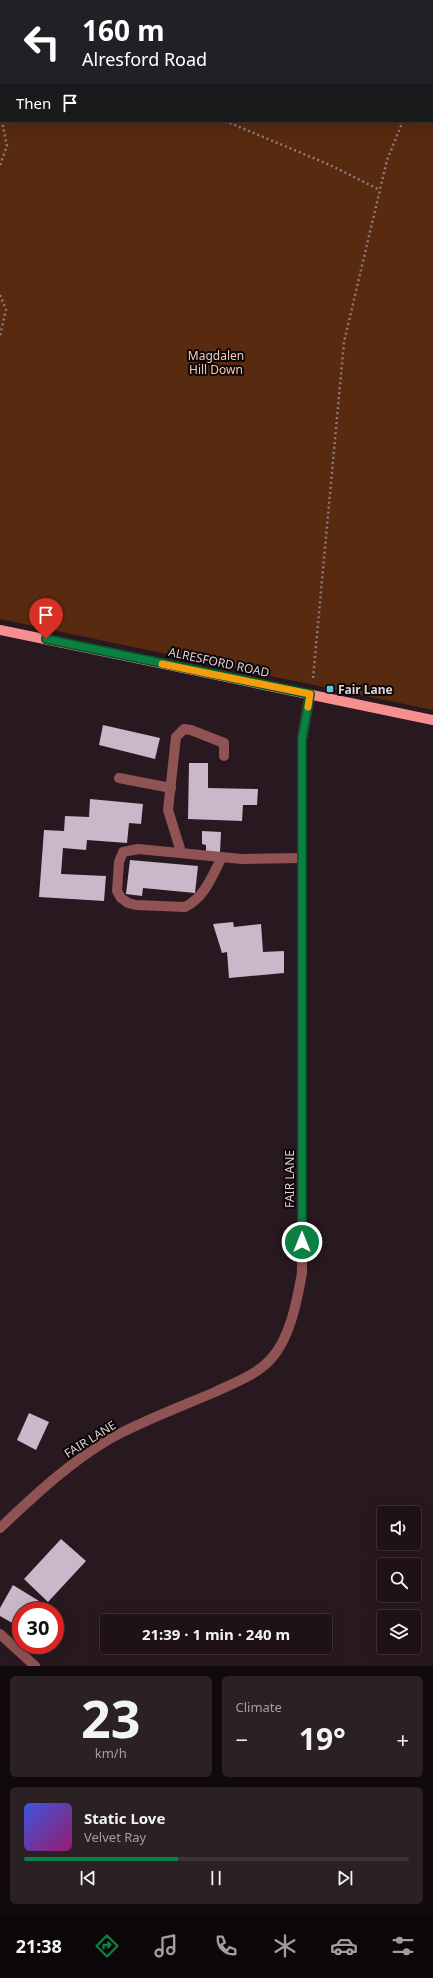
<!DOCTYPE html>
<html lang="en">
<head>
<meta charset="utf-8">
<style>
  :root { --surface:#1e1217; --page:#2b2024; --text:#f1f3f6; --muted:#a19ea1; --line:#3c3236; --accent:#0b8043 }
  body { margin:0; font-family:"Noto Sans",sans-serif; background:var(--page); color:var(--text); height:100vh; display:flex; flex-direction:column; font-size:15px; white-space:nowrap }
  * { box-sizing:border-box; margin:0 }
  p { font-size:13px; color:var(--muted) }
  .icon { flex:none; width:22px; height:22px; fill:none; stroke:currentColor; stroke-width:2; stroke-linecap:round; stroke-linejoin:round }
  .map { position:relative; height:1666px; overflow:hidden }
  .sheet { display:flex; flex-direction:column; gap:10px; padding:10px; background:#100a0d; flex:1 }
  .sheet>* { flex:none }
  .guide { position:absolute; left:0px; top:0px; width:433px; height:122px; box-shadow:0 4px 16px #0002,0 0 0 1px var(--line); background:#202124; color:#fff; overflow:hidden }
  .fabs { position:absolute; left:377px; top:1506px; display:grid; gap:8px }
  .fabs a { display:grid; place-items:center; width:44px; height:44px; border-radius:4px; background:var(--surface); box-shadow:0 4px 16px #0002,0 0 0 1px var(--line); font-size:20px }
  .speed { position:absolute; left:12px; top:1602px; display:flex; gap:8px; font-size:20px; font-weight:700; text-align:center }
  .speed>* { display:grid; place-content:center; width:52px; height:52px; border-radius:50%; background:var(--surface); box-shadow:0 4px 16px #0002,0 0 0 1px var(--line); line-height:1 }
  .speed .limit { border:6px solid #d22; background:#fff; color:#111 }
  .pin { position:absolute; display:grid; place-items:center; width:34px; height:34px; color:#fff; margin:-41px -17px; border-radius:50% 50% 50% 0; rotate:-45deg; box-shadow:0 0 4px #0007 }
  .pin .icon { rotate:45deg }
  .me { position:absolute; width:44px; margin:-22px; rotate:0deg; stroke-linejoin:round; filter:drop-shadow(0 0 3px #0008) }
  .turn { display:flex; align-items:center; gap:14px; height:84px; padding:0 16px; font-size:18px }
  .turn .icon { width:52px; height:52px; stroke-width:2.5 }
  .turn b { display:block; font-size:28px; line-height:34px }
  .then { display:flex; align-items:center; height:38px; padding:0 16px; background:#0003; gap:8px; font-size:15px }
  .big { font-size:30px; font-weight:700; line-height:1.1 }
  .sheet .tile { flex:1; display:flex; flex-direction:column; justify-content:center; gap:6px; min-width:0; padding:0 14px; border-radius:6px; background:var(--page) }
  .sheet .dial { align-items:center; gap:0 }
  .dial b { font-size:52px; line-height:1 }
  .song { display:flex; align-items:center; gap:12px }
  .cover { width:48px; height:48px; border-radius:6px; background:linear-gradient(135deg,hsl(230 70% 55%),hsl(320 70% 35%)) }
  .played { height:4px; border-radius:2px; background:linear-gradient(90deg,var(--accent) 40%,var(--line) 40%) }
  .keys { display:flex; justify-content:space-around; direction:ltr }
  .heat { display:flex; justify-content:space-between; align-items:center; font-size:22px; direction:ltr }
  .sheet .tiles { flex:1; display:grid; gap:10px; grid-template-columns:1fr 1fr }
  .tile:last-child { grid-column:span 2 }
  .trip { position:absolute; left:100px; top:1614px; width:232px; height:40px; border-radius:4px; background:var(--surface); box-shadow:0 4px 16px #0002,0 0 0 1px var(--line); font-weight:700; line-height:40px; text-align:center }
  .tab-bar { display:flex; height:64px; justify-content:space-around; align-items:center; background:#0c0709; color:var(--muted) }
  .tab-bar .icon { width:28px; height:28px }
  .tab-bar .active { color:var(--accent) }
  .tab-bar b { font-size:18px; color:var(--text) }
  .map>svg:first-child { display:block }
</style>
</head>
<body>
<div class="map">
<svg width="433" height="1666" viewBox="0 0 433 1666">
  <rect width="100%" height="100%" fill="#28181f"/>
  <!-- green -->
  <path fill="#582a10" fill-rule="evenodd" d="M0 0H433V710L0 619ZM1 1H432V121H1Z"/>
  <!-- building -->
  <g fill="#c8b8c9">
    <path d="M103 725 160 738 155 759 99 745Z"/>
    <path d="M189 763H208V788L258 789 257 805H243L242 821 188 819Z"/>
    <path d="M90 799 143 804 141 824 129 823 127 843 87 840 86 850 63 848 61 874 106 876 104 901 39 897 44 830 64 831 65 816 89 817Z"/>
    <path d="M202 831 221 832 220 852H206V845L202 844Z"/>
    <path d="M130 860 198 866 195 893 143 888 142 896 126 894Z"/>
    <path d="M233 922 234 927 261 924 263 952 284 951V973L229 978 227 952 222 953 213 924Z"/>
    <path d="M29 1413 49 1422 36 1450 17 1440Z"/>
    <path d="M61 1539 86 1561 48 1602 24 1579Z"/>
    <path d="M13 1585 39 1601 34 1611H21V1628L0 1616V1608Z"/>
  </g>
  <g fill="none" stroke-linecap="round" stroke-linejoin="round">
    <!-- path -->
    <g stroke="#897b80" stroke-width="2.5" stroke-dasharray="2 3" stroke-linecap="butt">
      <path d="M7 1 8 0"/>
      <path d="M0 7 1 6"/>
      <path d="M0 66 1 65"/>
      <path d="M432 80 433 79"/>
      <path d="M0 113 1 116"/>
      <path d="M225 121 330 165 380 190"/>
      <path d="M0 165 7 146 2 121"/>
      <path d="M0 295 6 310 0 336"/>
      <path d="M313 678 344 342 387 160 403 121"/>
    </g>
    <!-- minor -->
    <g stroke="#905353" stroke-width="10">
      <path d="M119 778 171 788"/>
      <path d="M181 852 168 810 176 737 184 729 191 730 224 743V756"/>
      <path d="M222 857C212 876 205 897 185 907L136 905 128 903 121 898 117 891 119 862 123 852 138 849 242 859 302 858"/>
      <path d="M0 1528C35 1495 71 1461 113 1437 145 1420 182 1406 215 1392 234 1383 256 1375 270 1360 290 1339 297 1301 302 1273V739L310 694"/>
      <path d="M0 1634 35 1666"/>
    </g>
    <!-- major -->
    <path stroke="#f69090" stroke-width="10" d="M0 630 433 720"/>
  </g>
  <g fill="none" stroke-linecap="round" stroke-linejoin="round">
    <defs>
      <path id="route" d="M46 639 310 694 302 739V1242"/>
    </defs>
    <!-- route casing -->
    <use href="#route" stroke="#07532c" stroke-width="10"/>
    <!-- route -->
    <use href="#route" stroke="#0b8043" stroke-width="7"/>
    <!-- slow -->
    <path stroke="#f59e0b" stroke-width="7" d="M162 664 310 694 308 707"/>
  </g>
  <!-- markers -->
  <rect fill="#56c9e1" stroke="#0c0608" stroke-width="1.5" x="326" y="685" width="8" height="8" rx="2"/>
  <g text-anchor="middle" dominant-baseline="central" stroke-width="4" stroke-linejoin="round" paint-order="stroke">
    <!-- park labels -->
    <g font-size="12" fill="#f9cbb4" stroke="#0c0608">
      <text x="216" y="355">Magdalen<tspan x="216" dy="14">Hill Down</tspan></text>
    </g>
    <!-- street labels -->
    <g font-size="12" fill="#dcd0d4" stroke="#0c0608">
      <text transform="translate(219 662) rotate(12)">ALRESFORD ROAD</text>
      <text transform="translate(289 1179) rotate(-90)">FAIR LANE</text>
      <text transform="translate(90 1439) rotate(-32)">FAIR LANE</text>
    </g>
    <!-- poi labels -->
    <g font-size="12" font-weight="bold" fill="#dcd0d4" stroke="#0c0608" text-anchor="start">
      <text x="338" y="689">Fair Lane</text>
    </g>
  </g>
</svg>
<div class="fabs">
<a><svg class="icon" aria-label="sound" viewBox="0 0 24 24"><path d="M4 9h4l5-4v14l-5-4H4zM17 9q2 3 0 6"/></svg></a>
<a><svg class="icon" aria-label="search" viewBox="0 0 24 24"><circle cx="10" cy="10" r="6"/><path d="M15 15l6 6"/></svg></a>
<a><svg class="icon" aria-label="layers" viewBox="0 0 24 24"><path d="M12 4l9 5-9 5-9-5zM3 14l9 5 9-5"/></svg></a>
</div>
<div class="speed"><div class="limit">30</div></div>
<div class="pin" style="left:46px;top:639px;background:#d93025"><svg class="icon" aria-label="arrive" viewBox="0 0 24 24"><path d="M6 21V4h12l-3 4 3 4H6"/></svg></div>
<svg class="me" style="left:302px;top:1242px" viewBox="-20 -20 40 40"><circle r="17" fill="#0b8043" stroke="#fff" stroke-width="3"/><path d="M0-11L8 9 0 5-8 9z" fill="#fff"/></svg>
<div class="trip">21:39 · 1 min · 240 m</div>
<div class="guide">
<div class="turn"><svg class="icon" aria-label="left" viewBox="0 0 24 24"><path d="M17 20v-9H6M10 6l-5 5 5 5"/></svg><div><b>160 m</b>Alresford Road</div></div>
<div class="then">Then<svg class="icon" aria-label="arrive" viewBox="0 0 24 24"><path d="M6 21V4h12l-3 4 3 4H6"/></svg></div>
</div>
</div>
<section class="sheet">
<div class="tiles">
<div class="tile dial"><b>23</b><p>km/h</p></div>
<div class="tile"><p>Climate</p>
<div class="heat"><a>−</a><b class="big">19°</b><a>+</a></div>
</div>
<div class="tile">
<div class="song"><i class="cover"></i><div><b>Static Love</b><p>Velvet Ray</p></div></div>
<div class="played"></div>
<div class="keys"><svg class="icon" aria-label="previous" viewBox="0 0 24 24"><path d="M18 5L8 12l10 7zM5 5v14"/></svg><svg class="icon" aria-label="pause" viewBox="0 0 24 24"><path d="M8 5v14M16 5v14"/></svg><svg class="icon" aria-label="next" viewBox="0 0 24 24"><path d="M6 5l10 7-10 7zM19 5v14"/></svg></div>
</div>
</div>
</section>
<nav class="tab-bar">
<b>21:38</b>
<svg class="icon active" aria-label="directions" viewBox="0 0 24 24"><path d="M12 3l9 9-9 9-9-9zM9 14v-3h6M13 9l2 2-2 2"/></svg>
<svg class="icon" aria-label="music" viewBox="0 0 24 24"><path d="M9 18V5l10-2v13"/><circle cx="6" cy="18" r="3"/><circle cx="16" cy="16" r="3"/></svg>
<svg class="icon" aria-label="phone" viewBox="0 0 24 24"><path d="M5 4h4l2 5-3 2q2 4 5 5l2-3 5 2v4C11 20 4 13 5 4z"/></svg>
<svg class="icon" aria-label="climate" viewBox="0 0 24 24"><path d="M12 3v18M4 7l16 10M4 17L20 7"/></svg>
<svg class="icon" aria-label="car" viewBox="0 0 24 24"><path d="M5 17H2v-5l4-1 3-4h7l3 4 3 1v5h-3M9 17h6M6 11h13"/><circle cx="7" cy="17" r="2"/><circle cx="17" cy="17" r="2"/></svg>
<svg class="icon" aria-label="filters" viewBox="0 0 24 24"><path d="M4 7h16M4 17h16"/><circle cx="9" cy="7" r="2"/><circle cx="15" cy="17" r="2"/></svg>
</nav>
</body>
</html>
